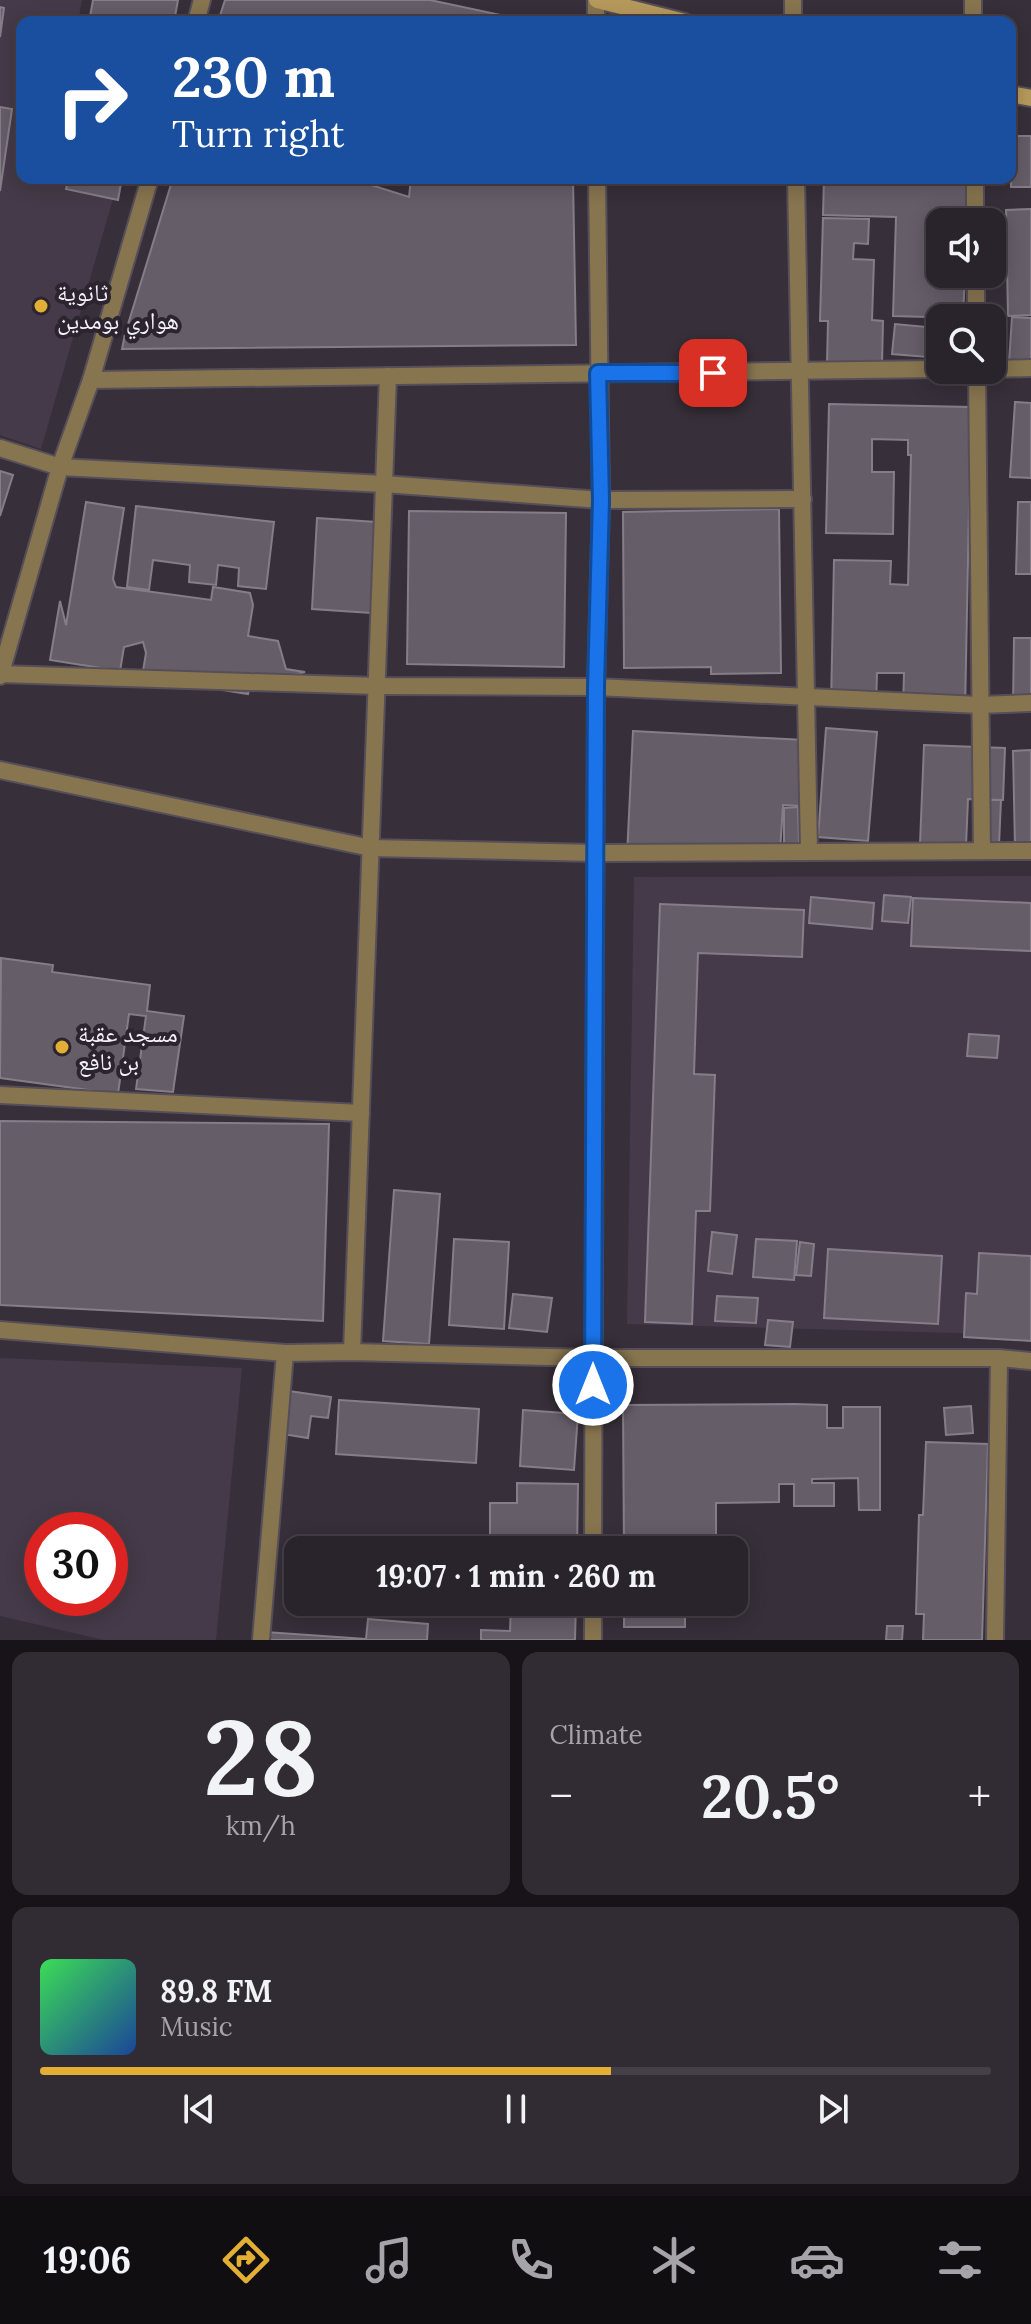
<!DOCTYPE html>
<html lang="en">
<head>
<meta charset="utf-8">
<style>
  :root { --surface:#29232b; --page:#312b33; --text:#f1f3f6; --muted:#a5a4a9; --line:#454047; --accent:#e2af34 }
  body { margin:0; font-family:Lora,"Noto Naskh Arabic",serif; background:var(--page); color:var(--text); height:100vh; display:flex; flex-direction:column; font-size:30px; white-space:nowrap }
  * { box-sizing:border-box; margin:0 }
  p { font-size:26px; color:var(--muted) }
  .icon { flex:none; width:44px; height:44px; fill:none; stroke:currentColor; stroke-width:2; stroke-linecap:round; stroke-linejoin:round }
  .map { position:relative; height:1640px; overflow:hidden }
  .panel { display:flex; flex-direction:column; gap:12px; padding:12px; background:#171318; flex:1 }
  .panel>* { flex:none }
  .top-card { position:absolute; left:16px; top:16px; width:1000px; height:168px; border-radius:16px; box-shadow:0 4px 20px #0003,0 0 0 2px var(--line); background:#1a4fa0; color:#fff; overflow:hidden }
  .tools { position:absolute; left:926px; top:208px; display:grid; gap:16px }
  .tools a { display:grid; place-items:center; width:80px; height:80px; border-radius:16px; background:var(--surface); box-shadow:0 4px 20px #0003,0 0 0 2px var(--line); font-size:40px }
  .speed { position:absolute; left:24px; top:1512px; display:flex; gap:16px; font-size:40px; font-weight:700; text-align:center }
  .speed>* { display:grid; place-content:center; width:104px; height:104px; border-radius:50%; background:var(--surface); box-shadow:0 4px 20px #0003,0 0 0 2px var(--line); line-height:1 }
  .speed .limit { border:12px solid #d22; background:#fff; color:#111 }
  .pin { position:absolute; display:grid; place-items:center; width:68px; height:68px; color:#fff; margin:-34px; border-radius:16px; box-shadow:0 4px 12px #0006 }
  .me { position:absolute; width:88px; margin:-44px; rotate:0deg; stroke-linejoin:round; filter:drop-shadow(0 0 6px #0008) }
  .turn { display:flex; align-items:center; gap:28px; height:168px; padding:0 24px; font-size:36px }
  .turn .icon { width:104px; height:104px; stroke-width:2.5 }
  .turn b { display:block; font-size:56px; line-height:68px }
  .big { font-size:60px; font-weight:700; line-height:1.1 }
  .panel .widget { flex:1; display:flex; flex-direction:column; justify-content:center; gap:12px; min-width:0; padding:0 28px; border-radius:16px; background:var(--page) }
  .panel .dial { align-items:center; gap:0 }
  .dial b { font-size:104px; line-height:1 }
  .song { display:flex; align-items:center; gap:24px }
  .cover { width:96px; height:96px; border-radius:12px; background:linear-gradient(135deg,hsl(130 70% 55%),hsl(220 70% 35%)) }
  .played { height:8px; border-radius:4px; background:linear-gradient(90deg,var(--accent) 60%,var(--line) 60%) }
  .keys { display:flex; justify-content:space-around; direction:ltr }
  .heat { display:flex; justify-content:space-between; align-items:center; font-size:44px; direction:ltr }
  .panel .tiles { flex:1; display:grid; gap:12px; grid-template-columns:1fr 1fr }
  .widget:last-child { grid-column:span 2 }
  .trip { position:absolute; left:284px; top:1536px; width:464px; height:80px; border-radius:16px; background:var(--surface); box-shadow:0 4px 20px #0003,0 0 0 2px var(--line); font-weight:700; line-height:80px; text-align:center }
  .menu { display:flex; height:128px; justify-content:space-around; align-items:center; background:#100e11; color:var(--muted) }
  .menu .icon { width:56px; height:56px }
  .menu .on { color:var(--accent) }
  .menu b { font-size:36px; color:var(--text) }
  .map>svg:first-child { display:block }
</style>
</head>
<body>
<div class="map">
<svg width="1031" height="1640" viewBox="0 0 1031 1640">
  <rect width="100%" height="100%" fill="#372f39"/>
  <!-- built -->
  <g fill="#453a49" fill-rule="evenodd">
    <path d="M0 0H82L78 22H22V178H119L41 449 0 435Z"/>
    <path d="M1031 876V1335L627 1324 634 877Z"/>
    <path d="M0 1358 242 1368 216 1640H104L0 1616ZM42 1530H110V1598H42Z"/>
  </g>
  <!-- building -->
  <g fill="#655d68" stroke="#857d88" stroke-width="2">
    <path d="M93 0H178L174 22H89Z"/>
    <path d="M225 0H430L533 22H218Z"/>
    <path d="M0 7 4 8 0 37Z"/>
    <path d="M0 107 12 109 0 191Z"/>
    <path d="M1010 136H1031V187H1011Z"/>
    <path d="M69 178H122L118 200 66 189Z"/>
    <path d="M173 178H349L409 197 411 178H573L576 345 122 349 125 334Z"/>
    <path d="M824 178H967L966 222H940V274H965L963 318 893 316 896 217 823 215Z"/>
    <path d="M1031 209V315L1008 316 1006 210Z"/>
    <path d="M823 218 869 219 868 244 854 243 853 259 874 260 872 320 883 321 882 365 827 364 828 321H820Z"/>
    <path d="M938 317 953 318H940V358L892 354 895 324 937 328Z"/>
    <path d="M1012 317 1031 318V365L1009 363Z"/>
    <path d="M1015 402 1031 403V478L1010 477Z"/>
    <path d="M829 404 971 407 965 711 903 709 904 673H877L876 706 831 705 834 560 891 561 890 584 908 585 911 455H908V440L872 439V472H894L893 534 826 533Z"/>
    <path d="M0 471 13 475 0 516Z"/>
    <path d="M86 502 124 508 113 579 116 587 211 600 213 587 250 593 253 605 248 636 278 641 286 669 305 672 283 678 252 673 248 694 142 677 146 653 143 642 124 647 120 671 50 660 60 601 66 625Z"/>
    <path d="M1018 502H1031V574H1016Z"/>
    <path d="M136 506 274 522 266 589 238 586 239 568 218 565 216 585 189 582 190 565 153 560 149 590 127 587Z"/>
    <path d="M779 509 781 673 711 674V667L624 668 623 512Z"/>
    <path d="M409 511 566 513 564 667 407 664Z"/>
    <path d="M317 518 376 522 371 613 312 609Z"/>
    <path d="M1014 638H1031V705H1013Z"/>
    <path d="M826 728 877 732 868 841 818 837Z"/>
    <path d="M633 731 804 740 801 806 783 805 780 852 627 856Z"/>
    <path d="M924 745 1005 748 1003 800 968 799 966 846 920 844Z"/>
    <path d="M1031 750V847H1015L1013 751Z"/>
    <path d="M986 800H1001L999 845 984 844Z"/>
    <path d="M798 807 799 844H784V808Z"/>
    <path d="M884 895 911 897 908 923 882 921Z"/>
    <path d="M811 897 874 903 872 929 809 923Z"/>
    <path d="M913 898 1031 903V951L911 946Z"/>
    <path d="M660 904 804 910 802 957 698 953 694 1074 715 1075 710 1211H696L692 1324 645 1322Z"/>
    <path d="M1 958 53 965 52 972 150 985 147 1011 184 1016 173 1092 136 1089 146 1016 129 1014 118 1094 0 1078Z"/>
    <path d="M969 1034 999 1036 997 1058 967 1056Z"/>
    <path d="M0 1121 329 1124 323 1321 0 1305Z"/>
    <path d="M394 1190 440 1194 429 1344 383 1341Z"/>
    <path d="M712 1232 737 1235 732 1274 708 1271Z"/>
    <path d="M454 1239 509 1242 504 1329 449 1325Z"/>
    <path d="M756 1239 797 1241 794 1280 753 1277Z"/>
    <path d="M800 1242 814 1244 811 1276 796 1275Z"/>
    <path d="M828 1249 942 1256 938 1324 824 1318Z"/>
    <path d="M979 1253 1031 1256V1341L964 1337 966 1293 977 1294Z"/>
    <path d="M513 1294 552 1298 547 1332 509 1328Z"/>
    <path d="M717 1296 758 1298 756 1323 715 1321Z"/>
    <path d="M768 1320 793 1322 790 1347 765 1345Z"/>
    <path d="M282 1390 331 1397 328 1418 311 1416 308 1438 276 1433Z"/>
    <path d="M339 1400 479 1409 476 1463 336 1454Z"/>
    <path d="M795 1404 827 1405V1428H843V1407H880V1510H859L858 1478 812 1479V1483H834V1506H794V1484H779V1502L716 1503V1550H624L623 1405Z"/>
    <path d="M971 1406 973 1433 946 1435 944 1408Z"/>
    <path d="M523 1410 578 1414 574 1470 520 1466Z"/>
    <path d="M926 1442 988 1444 982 1640H923L924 1614H916L919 1515H923Z"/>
    <path d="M517 1483 578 1484 577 1550H512V1539L490 1538V1503H517Z"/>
    <path d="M315 1602H371L370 1611 315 1608Z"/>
    <path d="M511 1602H576L575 1640H481V1630L510 1631Z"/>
    <path d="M624 1602H716V1614H685V1627H624Z"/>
    <path d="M368 1619 428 1624 427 1640H265L266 1632 366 1639Z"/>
    <path d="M887 1626H903L902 1640H886Z"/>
  </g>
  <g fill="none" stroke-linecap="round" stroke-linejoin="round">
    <defs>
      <g id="minor">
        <path d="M596 0V22"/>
        <path d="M793 0V22"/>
        <path d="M973 0V22"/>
        <path d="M796 178 809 851"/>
        <path d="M975 178V222"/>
        <path d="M976 274V318"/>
        <path d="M992 369 1031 368"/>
        <path d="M977 370 982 851"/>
        <path d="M91 380 940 369"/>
        <path d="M0 448 60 467 384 484 601 500 803 499"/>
        <path d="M1 674 377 686 596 687 980 705 1031 703"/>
        <path d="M0 770 371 848 596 853 1031 851"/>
        <path d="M0 1095 361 1113"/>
        <path d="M352 1352 388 376"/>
        <path d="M593 1550 596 687 601 500 597 178"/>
        <path d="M261 1640 285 1353"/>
        <path d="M593 1640V1602"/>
        <path d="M995 1640 999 1358"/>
      </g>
      <g id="tertiary">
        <path d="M196 22 202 0"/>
        <path d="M0 676 60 467 91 380 150 178"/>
        <path d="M0 1330 285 1353 352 1352 593 1358H999L1031 1361"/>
      </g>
      <g id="secondary">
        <path d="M597 0 685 22"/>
        <path d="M1010 94 1031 98"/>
      </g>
    </defs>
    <!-- minor casing -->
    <use href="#minor" stroke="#564e58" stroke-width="20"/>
    <!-- tertiary casing -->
    <use href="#tertiary" stroke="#564e58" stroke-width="20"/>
    <!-- secondary casing -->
    <use href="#secondary" stroke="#564e58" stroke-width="20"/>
    <!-- minor -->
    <use href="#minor" stroke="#87754f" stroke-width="16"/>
    <!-- tertiary -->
    <use href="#tertiary" stroke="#87754f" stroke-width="16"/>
    <!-- secondary -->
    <use href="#secondary" stroke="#b6995c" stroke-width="16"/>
  </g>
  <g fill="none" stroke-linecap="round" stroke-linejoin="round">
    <defs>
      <path id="route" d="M593 1385 596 687 601 500 598 373H713"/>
    </defs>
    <!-- route casing -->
    <use href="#route" stroke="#114b97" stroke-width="20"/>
    <!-- route -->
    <use href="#route" stroke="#1a73e8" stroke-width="14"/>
  </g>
  <!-- markers -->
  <g fill="#e2af34" stroke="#2c252f" stroke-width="3">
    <circle cx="41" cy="306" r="8"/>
    <circle cx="62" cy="1047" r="8"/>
  </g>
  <g text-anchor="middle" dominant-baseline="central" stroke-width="8" stroke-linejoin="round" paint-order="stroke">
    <!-- poi labels -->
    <g font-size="24" fill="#f6f1f8" stroke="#2c252f" text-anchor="start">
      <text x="57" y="292">ثانوية<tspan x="57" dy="28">هواري بومدين</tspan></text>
      <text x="78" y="1033">مسجد عقبة<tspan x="78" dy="28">بن نافع</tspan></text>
    </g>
  </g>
</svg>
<div class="tools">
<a><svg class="icon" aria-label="sound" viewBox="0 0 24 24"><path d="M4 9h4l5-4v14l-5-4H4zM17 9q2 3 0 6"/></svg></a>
<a><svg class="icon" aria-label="search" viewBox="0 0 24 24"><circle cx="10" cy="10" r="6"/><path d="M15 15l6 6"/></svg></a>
</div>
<div class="speed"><div class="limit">30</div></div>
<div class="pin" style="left:713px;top:373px;background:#d93025"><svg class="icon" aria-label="arrive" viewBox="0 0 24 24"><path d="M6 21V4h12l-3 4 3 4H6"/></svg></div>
<svg class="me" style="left:593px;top:1385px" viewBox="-20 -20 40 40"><circle r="17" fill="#1a73e8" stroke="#fff" stroke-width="3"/><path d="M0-11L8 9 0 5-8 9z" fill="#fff"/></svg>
<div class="trip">19:07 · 1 min · 260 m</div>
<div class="top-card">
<div class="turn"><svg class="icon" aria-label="right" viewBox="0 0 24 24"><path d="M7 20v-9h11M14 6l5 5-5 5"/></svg><div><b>230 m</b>Turn right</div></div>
</div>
</div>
<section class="panel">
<div class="tiles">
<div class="widget dial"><b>28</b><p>km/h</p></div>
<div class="widget"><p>Climate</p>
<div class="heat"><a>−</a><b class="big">20.5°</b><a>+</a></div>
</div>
<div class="widget">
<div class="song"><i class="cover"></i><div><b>89.8 FM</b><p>Music</p></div></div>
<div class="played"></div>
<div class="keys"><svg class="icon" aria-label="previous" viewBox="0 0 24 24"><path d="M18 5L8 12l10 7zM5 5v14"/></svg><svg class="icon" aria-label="pause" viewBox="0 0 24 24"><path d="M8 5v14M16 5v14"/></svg><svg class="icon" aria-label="next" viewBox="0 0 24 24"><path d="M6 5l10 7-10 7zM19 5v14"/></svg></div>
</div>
</div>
</section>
<nav class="menu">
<b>19:06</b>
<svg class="icon on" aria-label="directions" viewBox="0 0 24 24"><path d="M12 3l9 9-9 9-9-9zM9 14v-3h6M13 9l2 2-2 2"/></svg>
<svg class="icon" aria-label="music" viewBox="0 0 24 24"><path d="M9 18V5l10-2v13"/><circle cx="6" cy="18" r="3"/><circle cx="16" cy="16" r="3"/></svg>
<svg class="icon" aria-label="phone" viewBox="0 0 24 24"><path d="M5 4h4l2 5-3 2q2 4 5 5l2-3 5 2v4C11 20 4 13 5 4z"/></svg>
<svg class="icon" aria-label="climate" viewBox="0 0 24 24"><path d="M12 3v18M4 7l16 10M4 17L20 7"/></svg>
<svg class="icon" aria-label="car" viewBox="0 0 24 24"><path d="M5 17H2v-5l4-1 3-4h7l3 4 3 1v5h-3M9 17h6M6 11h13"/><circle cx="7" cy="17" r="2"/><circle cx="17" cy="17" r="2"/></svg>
<svg class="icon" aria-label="filters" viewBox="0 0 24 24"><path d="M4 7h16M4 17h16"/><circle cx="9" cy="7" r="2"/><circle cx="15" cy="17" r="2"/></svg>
</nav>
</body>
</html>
